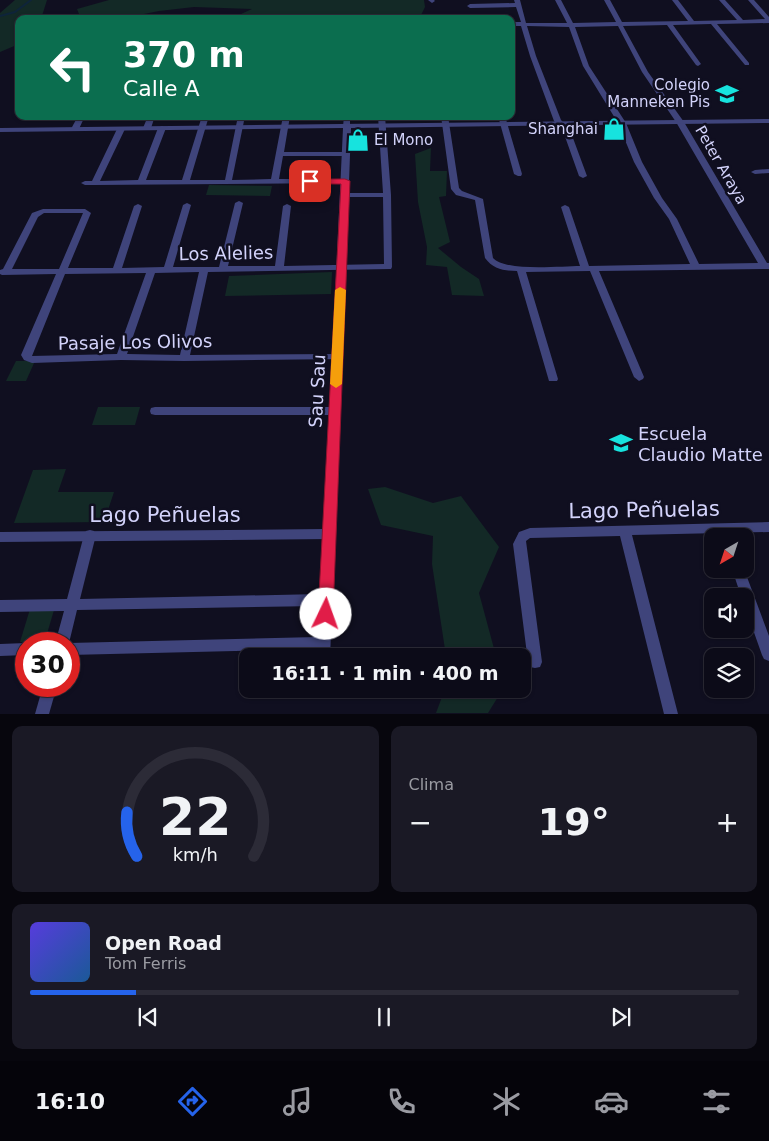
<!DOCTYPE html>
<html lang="es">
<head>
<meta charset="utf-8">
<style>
  :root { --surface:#0c0b18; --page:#1a1925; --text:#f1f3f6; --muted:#9a9ba2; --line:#2c2b37; --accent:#2563eb }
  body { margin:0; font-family:"DejaVu Sans",sans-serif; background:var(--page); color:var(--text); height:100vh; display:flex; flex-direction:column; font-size:19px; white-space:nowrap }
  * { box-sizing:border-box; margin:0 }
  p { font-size:16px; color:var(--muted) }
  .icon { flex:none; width:28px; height:28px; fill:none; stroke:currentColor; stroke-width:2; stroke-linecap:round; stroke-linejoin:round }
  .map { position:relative; height:714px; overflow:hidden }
  .drawer { display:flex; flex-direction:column; gap:12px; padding:12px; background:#07060d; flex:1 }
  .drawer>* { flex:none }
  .banner { position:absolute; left:15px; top:15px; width:500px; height:105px; border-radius:10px; box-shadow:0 1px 4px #0004,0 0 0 1px var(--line); background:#0b6e4f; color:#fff; overflow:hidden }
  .needle { width:32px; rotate:219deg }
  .tools { position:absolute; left:704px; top:528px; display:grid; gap:10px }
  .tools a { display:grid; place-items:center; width:50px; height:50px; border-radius:10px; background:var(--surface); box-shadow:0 1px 4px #0004,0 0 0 1px var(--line); font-size:25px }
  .speed { position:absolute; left:15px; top:632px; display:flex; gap:10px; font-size:25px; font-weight:700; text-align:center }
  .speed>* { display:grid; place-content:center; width:65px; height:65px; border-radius:50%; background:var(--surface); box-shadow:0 1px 4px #0004,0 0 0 1px var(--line); line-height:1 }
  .speed .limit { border:8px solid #d22; background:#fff; color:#111 }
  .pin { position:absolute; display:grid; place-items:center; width:42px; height:42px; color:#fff; margin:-21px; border-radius:10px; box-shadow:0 2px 8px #0006 }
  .me { position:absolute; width:55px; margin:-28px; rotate:3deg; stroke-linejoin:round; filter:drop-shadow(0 0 4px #0008) }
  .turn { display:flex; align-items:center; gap:18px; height:105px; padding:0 25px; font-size:22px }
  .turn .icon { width:65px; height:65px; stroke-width:2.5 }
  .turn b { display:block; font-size:35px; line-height:42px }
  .big { font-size:38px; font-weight:800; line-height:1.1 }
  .drawer .widget { flex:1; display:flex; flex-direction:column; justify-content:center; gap:8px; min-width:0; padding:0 18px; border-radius:10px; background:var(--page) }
  .drawer .dial { align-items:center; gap:0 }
  .dial svg { height:130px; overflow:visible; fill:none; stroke:var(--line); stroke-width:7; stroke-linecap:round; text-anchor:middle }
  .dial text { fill:var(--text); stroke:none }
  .song { display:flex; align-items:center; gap:15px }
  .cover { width:60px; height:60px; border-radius:8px; background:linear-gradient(135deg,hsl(250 70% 55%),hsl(210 70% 35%)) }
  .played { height:5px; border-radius:2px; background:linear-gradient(90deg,var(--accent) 15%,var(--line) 15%) }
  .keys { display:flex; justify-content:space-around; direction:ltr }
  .heat { display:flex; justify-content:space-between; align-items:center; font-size:28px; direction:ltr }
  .drawer .tiles { flex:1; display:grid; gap:12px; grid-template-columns:1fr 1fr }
  .widget:last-child { grid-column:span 2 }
  .trip { position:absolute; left:239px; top:648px; width:292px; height:50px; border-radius:10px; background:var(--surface); box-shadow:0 1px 4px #0004,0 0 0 1px var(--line); font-weight:800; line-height:50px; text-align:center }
  .tabs { display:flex; height:80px; justify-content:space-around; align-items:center; background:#05040a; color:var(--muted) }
  .tabs .icon { width:35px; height:35px }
  .tabs .on { color:var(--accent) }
  .tabs b { font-size:22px; color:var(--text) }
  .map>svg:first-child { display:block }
</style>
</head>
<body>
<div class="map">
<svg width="769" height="714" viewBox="0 0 769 714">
  <rect width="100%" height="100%" fill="#100f20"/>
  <!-- green -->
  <g fill="#132926">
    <path d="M15 0H47L41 19H19V44L0 52V13Z"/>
    <path d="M109 0H424L425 7 419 19H230L252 9 194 7 159 11 119 19H81L77 9Z"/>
    <path d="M431 148 430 171H447L446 196 439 197 450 242 438 248 461 267 479 279 484 296 452 295 447 267 426 265 427 247 418 202 415 154Z"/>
    <path d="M209 185 272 186 270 196 206 195Z"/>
    <path d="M332 272 331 294 225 296 229 276Z"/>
    <path d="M16 361H35L26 381H6Z"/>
    <path d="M98 407H140L135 425H92Z"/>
    <path d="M66 469 58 492H114L104 522 14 523 33 470Z"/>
    <path d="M385 487 433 503 461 496 499 547 479 593 496 656H446L432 564 433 536 381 525 368 489Z"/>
    <path d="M30 609 54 610 44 644 20 642Z"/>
    <path d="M445 689H500L501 692 488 713H436Z"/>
  </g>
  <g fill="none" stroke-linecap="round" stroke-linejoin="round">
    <!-- stream -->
    <path stroke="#0e243a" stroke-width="2" d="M0 16 15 12 31 0"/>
    <!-- minor -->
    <g fill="#3f447b" fill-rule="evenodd">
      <path d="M428 0H434L435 1 432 3Z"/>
      <path d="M514 0H520L526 23H567L555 0H561L573 23 616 22 604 0H610L622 22 688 21 672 0H678L694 21 737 20 719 0H725L743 20 765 19 748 0H754L769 17V23L717 24 749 63V65H745L711 24 673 25 701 64 698 66 696 65 667 25 623 26 648 72 684 122 767 263H769V269L599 271 644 377 643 379 639 381 634 377 590 271 526 272 558 379 557 381H549L517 271C504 271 493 269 485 258L475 200 456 195 451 189 441 116H448L459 188 462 191 483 199 493 258C506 272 561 266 580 266L561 207 565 205 569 207 589 266 690 264 669 219 654 198 634 162 618 123 583 66 569 27 527 26 536 56 561 120 570 130 587 176 583 178 579 176 563 131 554 121 530 56 521 26H511V22H521L516 7 470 8 467 6 470 4 515 3ZM618 26 642 72 676 122 758 263 699 264 677 219 662 198 642 162 626 123 589 66 575 27Z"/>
      <path d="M78 116H85L78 131H72L71 129Z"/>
      <path d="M148 116H155L151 128 147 130 143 128Z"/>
      <path d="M202 116H209L190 180H225L238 116H245L232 180 271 179 283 116H290L284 152H346L350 154 346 156H283L279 179H345L349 181 345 183 95 185H85L81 183 85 181H92L117 129 121 127 125 129 100 181 138 180 158 128 162 126 166 128 146 180H182Z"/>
      <path d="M344 116H350V129L343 127Z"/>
      <path d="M378 116H385L391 195 392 267 391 269 208 272 190 355 338 354 343 357 342 359 184 361 121 360 32 363 24 360 21 355 56 274 2 275 0 274V270L3 269 32 213 43 209H85L91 213 68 268H113L134 206 138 204 142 206 122 268 164 267 183 205 187 203 191 205 173 267H219L235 203 239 201 243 203 228 266H275L283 206 287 204 291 206 284 266 384 264 383 197H345L341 195 345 193H383ZM44 213H83L59 269H12L38 217ZM199 272 180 355 127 354 155 273ZM146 273 117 354 32 356 65 274Z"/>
      <path d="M498 116H505L522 174 521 176H518L514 174Z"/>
      <path d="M769 169V173L755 174 751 172 755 170Z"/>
      <path d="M155 407H335L339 408 340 411 339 414 335 415H155L151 414 150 411 151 408Z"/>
      <path d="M769 522V532L632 535 678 714H664L620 536 530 538 526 541 542 662 540 667 535 668 530 667 528 662 513 544 519 532 530 528Z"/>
      <path d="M330 529 334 530 336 534 330 656H316L317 649 69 655V644H55L64 611 0 612V600L67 599 84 535 86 531 90 530 94 531 96 535 80 599 320 594 324 534 326 530ZM319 606 317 637 69 643 77 610Z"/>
      <path d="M732 569H744L769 636V661L764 659 762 655 745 607V596H741Z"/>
      <path d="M26 643 29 644H26V655L0 656V644Z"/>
      <path d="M43 686H57L49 714H35Z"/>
    </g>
    <!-- tertiary -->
    <path fill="#3f447b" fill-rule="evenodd" d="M769 119V123L351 128 336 534 334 538 330 539 0 542V532L324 529 343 128 0 132V128Z"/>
  </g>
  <!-- route -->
  <path fill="#e11d48" stroke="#92132f" d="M307 179H345L350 181 333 614 331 619 326 621 320 619 318 614 341 184H310L307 183Z"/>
  <!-- slow -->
  <path fill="#f59e0b" d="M340 287 346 290 342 384 336 388 330 384 335 290Z"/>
  <!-- icons -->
  <defs>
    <symbol id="school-bare" viewBox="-9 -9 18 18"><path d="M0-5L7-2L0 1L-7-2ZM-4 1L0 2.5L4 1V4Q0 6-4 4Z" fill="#17e3de" stroke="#100f20" stroke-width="2.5" paint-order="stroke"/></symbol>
    <symbol id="shop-bare" viewBox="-9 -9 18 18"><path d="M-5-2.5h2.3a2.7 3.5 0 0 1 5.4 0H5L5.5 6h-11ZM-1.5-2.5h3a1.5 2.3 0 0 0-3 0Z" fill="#17e3de" stroke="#100f20" stroke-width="2.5" paint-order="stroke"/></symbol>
  </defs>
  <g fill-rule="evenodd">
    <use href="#school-bare" x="711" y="78" width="32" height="32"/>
    <use href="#shop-bare" x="598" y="113" width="32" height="32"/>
    <use href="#shop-bare" x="342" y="124" width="32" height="32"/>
    <use href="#school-bare" x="605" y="427" width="32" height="32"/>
  </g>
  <g text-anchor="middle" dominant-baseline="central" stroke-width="5" stroke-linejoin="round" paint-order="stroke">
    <!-- far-poi labels -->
    <g font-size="15" fill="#d3d3fb" stroke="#100f20" text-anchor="end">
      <text x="710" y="85">Colegio<tspan x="710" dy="17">Manneken Pis</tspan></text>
      <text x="598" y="129">Shanghai</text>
      <text x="374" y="140" text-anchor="start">El Mono</text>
    </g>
    <!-- far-street labels -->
    <g font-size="15" fill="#d3d3fb" stroke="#100f20">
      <text transform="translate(721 165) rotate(60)">Peter Araya</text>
    </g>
    <!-- street labels -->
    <g font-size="18" fill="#d3d3fb" stroke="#100f20">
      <text transform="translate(226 253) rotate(-1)">Los Alelies</text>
      <text transform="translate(135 342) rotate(-1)">Pasaje Los Olivos</text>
      <text transform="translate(317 391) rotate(-87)">Sau Sau</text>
    </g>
    <!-- poi labels -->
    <g font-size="18" fill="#d3d3fb" stroke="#100f20" text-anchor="start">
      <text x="638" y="433">Escuela<tspan x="638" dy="21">Claudio Matte</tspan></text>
    </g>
    <!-- near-street labels -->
    <g font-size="21" fill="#d3d3fb" stroke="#100f20">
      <text transform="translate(644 510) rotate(-1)">Lago Peñuelas</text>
      <text x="165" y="515">Lago Peñuelas</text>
    </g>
  </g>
</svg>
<div class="tools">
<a><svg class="needle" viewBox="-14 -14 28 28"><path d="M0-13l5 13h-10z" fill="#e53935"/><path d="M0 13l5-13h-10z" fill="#9a9ba2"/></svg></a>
<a><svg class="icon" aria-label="sound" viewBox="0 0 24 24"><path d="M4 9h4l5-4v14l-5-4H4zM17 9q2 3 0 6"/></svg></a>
<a><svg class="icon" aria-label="layers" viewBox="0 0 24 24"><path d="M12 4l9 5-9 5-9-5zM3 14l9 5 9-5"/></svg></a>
</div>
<div class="speed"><div class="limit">30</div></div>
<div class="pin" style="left:310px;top:181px;background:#d93025"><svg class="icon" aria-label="arrive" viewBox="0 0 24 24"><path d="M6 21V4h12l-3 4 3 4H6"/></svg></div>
<svg class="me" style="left:326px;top:614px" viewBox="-20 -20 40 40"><circle r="19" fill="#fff"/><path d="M0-13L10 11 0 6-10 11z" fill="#e11d48"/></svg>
<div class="trip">16:11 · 1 min · 400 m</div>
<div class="banner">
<div class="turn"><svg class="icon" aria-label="left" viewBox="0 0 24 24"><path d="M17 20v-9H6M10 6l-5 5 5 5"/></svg><div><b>370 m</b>Calle A</div></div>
</div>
</div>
<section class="drawer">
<div class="tiles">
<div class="widget dial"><svg viewBox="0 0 100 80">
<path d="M14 69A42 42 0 1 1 86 69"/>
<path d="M14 69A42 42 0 0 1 8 42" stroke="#2563eb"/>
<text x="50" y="56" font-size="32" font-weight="700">22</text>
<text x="50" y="72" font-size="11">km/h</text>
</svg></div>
<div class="widget"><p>Clima</p>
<div class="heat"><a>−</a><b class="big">19°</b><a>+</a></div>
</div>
<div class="widget">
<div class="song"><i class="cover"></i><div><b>Open Road</b><p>Tom Ferris</p></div></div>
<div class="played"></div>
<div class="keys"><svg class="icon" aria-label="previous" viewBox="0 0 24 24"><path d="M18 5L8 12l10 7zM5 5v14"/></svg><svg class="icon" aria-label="pause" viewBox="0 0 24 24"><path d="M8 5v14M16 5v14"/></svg><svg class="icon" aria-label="next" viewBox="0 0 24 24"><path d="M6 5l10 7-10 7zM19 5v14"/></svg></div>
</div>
</div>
</section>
<nav class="tabs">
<b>16:10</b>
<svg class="icon on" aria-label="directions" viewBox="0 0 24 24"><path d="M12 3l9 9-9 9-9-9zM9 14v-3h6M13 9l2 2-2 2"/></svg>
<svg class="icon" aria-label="music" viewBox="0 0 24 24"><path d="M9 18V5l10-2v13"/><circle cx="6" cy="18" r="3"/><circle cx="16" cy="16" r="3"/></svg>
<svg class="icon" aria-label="phone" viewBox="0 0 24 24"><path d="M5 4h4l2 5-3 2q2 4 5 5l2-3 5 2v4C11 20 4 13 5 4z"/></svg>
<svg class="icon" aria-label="climate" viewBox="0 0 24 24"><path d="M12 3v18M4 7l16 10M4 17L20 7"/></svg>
<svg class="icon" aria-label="car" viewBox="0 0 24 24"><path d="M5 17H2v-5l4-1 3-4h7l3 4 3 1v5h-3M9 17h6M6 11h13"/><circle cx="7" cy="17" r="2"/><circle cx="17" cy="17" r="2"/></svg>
<svg class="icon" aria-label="filters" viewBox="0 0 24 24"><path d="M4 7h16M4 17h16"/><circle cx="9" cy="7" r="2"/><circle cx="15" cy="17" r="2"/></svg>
</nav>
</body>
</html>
